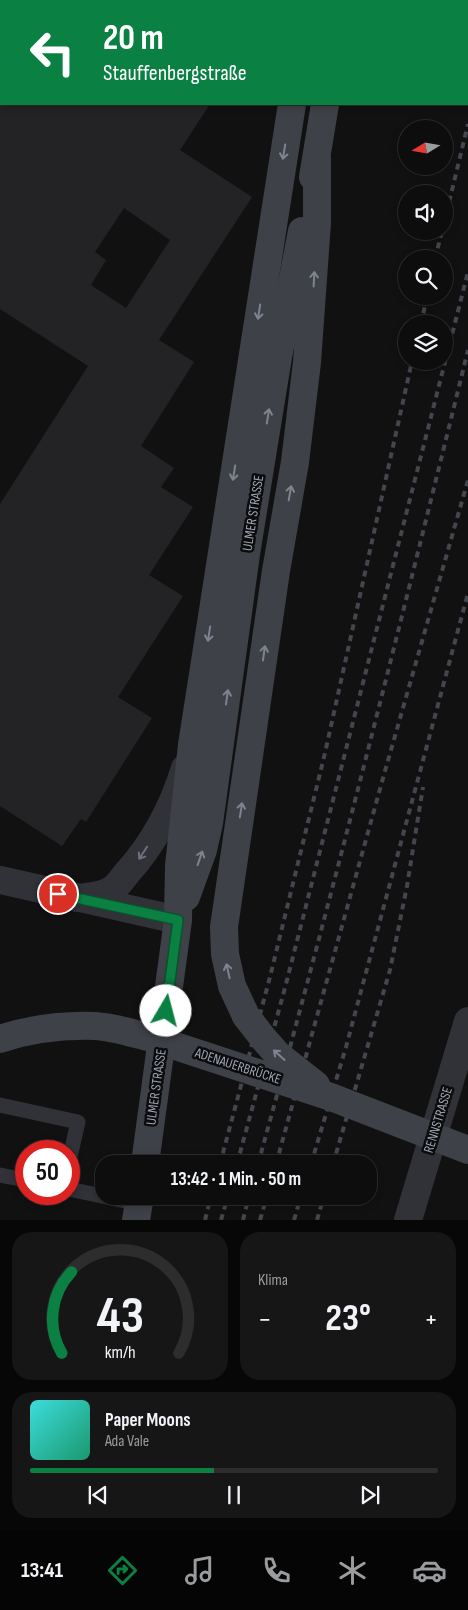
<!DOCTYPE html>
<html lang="de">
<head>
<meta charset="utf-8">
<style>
  :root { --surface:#0d0d0e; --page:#161617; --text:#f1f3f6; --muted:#9a9c9e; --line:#2d2d2e; --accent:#0b8043 }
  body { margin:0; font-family:"Sofia Sans Condensed",sans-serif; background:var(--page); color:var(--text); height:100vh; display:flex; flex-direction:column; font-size:19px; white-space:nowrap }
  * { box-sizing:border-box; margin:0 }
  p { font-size:16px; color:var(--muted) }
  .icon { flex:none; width:28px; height:28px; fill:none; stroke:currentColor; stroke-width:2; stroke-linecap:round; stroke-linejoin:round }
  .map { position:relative; height:1220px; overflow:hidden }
  .side { display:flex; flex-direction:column; gap:12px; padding:12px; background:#070708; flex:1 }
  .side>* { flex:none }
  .hud { position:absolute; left:0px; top:0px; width:469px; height:105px; box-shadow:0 2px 8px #0003,0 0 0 1px var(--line); background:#0b8043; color:#fff; overflow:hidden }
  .needle { width:32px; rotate:259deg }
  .fabs { position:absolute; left:398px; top:120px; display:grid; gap:10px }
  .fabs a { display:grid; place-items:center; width:55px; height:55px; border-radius:50%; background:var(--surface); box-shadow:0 2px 8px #0003,0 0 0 1px var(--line); font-size:25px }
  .speed { position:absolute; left:15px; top:1140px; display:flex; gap:10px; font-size:25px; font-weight:700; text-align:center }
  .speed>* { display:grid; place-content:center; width:65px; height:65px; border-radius:50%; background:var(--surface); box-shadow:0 2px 8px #0003,0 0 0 1px var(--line); line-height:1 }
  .speed .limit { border:8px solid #d22; background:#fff; color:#111 }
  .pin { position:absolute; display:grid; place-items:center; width:42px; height:42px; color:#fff; margin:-21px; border:2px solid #fff; border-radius:50%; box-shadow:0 1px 5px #0007 }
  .me { position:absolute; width:55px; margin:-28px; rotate:8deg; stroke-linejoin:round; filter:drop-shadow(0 0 4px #0008) }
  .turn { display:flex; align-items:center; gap:18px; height:105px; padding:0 20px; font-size:22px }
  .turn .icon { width:65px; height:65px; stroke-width:2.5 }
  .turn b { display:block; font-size:35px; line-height:42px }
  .big { font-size:38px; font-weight:700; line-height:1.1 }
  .side .tile { flex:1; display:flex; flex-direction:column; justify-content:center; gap:8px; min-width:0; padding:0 18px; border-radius:20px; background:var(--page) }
  .side .dial { align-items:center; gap:0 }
  .dial svg { height:130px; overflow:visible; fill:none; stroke:var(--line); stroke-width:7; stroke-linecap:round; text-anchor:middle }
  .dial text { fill:var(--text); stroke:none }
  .song { display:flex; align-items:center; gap:15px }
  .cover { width:60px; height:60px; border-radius:8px; background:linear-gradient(135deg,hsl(180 70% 55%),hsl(160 70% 35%)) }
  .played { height:5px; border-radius:2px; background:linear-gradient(90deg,var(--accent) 45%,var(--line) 45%) }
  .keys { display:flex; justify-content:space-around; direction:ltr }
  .heat { display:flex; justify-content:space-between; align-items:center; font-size:28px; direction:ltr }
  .side .tiles { flex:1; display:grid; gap:12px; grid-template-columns:1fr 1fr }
  .tile:last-child { grid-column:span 2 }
  .trip { position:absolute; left:95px; top:1155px; width:282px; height:50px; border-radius:20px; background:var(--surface); box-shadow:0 2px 8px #0003,0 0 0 1px var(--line); font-weight:700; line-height:50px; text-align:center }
  .tab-bar { display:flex; height:80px; justify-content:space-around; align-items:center; background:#050506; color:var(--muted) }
  .tab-bar .icon { width:35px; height:35px }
  .tab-bar .on { color:var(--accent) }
  .tab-bar b { font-size:22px; color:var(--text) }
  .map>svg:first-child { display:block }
</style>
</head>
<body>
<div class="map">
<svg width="468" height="1220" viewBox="0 0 468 1220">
  <rect width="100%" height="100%" fill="#111112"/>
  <!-- building -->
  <path fill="#232326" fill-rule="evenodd" d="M0 104H210L180 150 252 197 159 340 194 362 141 446 174 468 161 487 193 507 149 575 183 596 118 697 152 718 86 822 81 819 62 846 0 806V504L88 366 0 309ZM124 208 170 240 126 308 91 285 106 260 95 252Z"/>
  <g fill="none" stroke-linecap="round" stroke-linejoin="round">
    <!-- lane -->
    <g stroke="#313238" stroke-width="15">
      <path d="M0 1105 78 1122 69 1161"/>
      <path d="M0 1175 26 1180"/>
      <path d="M69 1189 139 1204"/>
    </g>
    <!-- street -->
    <g stroke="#313238" stroke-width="28">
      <path d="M0 880 178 920"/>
      <path d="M77 898C89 897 103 896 114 888 119 884 123 878 127 873 154 843 173 807 185 768"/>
      <path d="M408 1220 468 1021"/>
    </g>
    <!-- secondary -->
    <g stroke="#3f4148" stroke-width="28">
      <path d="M308 1V0"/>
      <path d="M340 1 341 0"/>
      <path d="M313 177 325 104"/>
      <path d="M186 897 203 850 209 823 246 554 278 357 302 231"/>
      <path d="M246 1016 232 986 225 954 224 927 276 571 295 462 307 362 317 223V159"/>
      <path d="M145 1164 178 920 179 866 192 745 292 104"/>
      <path d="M136 1220 140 1196"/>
    </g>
    <!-- rail -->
    <g stroke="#44464d" stroke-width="4" stroke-dasharray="6 5" stroke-linecap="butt">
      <path d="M444 223 468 124"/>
      <path d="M435 259 442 231"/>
      <path d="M421 324 427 296"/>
      <path d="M220 1164 270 977 325 753 412 361"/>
      <path d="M237 1164 286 984 468 272"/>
      <path d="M258 1164C333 894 401 622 468 350"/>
      <path d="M276 1164 385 771 468 480"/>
      <path d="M311 1164 346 1047 468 593"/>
      <path d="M333 1164 390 970 407 886 423 787"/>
      <path d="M205 1220 211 1196"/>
      <path d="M221 1220 228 1196"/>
      <path d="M243 1220 249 1196"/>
      <path d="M260 1220 267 1196"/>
      <path d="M294 1220 301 1196"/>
      <path d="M317 1220 324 1196"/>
    </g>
    <!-- secondary-bridge -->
    <g stroke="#3f4148" stroke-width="28">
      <path d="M246 1016 263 1038 278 1055 316 1085"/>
      <path d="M0 1039C30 1029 63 1025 95 1026 113 1027 131 1033 148 1037L331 1097 468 1150"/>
    </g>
  </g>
  <!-- one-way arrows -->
  <defs><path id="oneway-shaft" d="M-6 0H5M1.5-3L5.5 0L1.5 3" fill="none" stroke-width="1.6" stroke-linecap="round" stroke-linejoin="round" transform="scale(1.25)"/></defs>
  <g stroke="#7e838f">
    <use href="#oneway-shaft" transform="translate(284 152) rotate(99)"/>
    <use href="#oneway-shaft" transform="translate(314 279) rotate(-87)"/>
    <use href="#oneway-shaft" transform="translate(259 312) rotate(99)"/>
    <use href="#oneway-shaft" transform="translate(268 416) rotate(-81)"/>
    <use href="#oneway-shaft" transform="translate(234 473) rotate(99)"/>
    <use href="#oneway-shaft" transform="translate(290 493) rotate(-80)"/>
    <use href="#oneway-shaft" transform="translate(209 634) rotate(99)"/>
    <use href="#oneway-shaft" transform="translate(264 653) rotate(-82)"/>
    <use href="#oneway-shaft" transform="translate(227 697) rotate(-82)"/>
    <use href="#oneway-shaft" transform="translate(241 810) rotate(-81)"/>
    <use href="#oneway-shaft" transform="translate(200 858) rotate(-71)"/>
    <use href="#oneway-shaft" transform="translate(228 971) rotate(-103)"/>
    <use href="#oneway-shaft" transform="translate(279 1055) rotate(-138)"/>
  </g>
  <use stroke="#6e727d" href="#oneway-shaft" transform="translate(143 853) rotate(123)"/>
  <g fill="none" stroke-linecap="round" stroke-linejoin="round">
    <defs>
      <path id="route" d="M58 894 178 920 166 1011"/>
    </defs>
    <!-- route casing -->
    <use href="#route" stroke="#07532c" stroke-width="12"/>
    <!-- route -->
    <use href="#route" stroke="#0b8043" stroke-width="9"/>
  </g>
  <g text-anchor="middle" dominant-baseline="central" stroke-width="5" stroke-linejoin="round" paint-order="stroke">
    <!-- street labels -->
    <g font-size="14" fill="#a0a6b5" stroke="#0c0c0d">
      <text transform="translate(253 513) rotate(-81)">ULMER STRASSE</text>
      <text transform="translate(238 1066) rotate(18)">ADENAUERBRÜCKE</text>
      <text transform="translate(156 1087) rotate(-82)">ULMER STRASSE</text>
      <text transform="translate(438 1120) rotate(-73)">RENNSTRASSE</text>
    </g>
  </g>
</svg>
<div class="fabs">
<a><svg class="needle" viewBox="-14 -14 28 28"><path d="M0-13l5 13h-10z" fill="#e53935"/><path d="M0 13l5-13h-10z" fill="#9a9c9e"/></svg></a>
<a><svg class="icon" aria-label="sound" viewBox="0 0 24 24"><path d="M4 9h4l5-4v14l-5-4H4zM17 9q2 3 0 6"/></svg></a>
<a><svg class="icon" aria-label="search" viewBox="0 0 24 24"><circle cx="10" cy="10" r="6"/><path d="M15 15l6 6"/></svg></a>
<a><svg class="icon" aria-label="layers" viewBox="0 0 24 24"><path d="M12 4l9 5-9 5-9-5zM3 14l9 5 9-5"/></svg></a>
</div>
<div class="speed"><div class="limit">50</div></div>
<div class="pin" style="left:58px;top:894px;background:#d93025"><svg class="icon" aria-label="arrive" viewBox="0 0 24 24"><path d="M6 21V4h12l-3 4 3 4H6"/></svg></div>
<svg class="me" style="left:166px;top:1011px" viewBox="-20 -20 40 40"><circle r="19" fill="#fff"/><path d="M0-13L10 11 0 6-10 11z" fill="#0b8043"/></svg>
<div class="trip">13:42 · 1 Min. · 50 m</div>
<div class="hud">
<div class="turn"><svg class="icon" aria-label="left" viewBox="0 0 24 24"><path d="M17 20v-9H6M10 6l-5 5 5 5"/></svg><div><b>20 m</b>Stauffenbergstraße</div></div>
</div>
</div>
<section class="side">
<div class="tiles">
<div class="tile dial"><svg viewBox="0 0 100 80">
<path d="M14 69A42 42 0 1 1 86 69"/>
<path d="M14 69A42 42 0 0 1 20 19" stroke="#0b8043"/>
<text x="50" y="56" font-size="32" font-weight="700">43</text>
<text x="50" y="72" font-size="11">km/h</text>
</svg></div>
<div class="tile"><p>Klima</p>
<div class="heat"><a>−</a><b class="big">23°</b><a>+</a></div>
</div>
<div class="tile">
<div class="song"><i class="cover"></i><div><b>Paper Moons</b><p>Ada Vale</p></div></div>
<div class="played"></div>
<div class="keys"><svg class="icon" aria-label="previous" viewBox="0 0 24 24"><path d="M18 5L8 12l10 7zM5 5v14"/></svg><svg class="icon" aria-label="pause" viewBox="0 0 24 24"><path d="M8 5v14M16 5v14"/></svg><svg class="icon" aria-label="next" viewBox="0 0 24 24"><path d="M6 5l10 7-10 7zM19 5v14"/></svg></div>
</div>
</div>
</section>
<nav class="tab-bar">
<b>13:41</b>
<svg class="icon on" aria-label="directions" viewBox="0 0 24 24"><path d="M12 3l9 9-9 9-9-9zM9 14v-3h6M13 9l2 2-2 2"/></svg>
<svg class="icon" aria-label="music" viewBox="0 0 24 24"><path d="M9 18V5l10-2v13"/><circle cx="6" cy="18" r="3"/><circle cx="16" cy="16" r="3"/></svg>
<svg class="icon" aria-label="phone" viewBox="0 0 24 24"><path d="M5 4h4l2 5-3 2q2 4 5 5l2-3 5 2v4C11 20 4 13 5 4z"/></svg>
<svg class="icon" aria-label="climate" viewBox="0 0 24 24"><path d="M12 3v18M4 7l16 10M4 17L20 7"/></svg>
<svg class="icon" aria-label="car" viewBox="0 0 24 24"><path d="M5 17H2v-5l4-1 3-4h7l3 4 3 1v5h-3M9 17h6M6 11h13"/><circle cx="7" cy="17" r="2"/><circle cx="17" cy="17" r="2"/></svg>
</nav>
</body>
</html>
